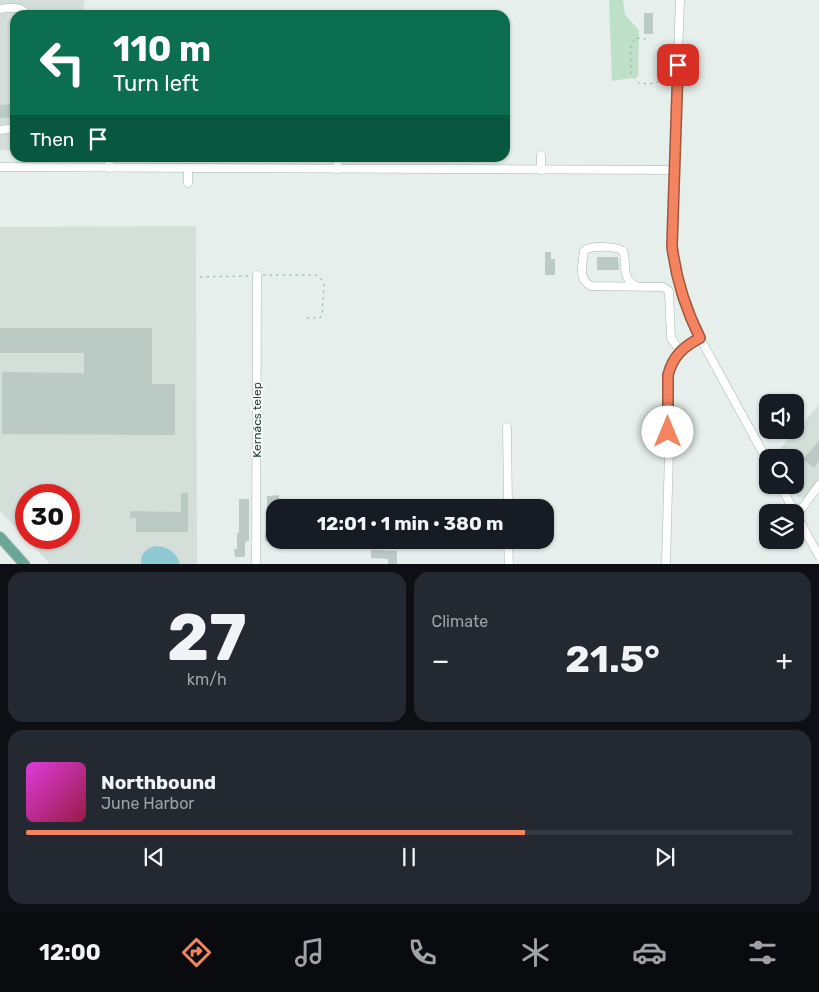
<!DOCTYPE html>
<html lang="en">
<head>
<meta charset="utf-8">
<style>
  :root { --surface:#171b24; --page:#242831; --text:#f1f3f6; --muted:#9ea1a6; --line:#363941; --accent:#f4845f }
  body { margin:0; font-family:Rubik,sans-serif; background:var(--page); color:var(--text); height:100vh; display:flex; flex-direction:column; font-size:19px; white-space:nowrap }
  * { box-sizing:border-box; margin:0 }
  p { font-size:16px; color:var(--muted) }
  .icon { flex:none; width:28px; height:28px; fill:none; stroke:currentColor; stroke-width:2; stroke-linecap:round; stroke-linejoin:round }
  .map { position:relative; height:564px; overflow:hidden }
  .side { display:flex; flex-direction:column; gap:8px; padding:8px; background:#0d0f14; flex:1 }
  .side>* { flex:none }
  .top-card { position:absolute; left:10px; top:10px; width:500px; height:152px; border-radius:15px; box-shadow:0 1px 4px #0004; background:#0b6e4f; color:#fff; overflow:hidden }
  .controls { position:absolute; left:759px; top:394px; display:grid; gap:10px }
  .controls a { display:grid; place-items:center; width:45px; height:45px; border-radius:10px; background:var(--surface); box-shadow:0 1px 4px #0004; font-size:25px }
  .speed { position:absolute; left:15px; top:484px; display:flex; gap:10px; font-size:25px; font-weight:700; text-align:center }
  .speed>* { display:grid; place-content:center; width:65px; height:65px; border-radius:50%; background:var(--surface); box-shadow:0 1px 4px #0004; line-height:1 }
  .speed .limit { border:8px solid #d22; background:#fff; color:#111 }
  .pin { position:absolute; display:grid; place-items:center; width:42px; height:42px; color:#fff; margin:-21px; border-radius:10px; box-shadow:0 2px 8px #0006 }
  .me { position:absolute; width:55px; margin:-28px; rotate:0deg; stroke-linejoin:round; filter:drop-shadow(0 0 4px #0008) }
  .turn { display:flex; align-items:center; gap:18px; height:105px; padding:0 20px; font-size:22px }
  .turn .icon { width:65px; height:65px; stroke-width:2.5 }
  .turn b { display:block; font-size:35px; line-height:42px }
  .then { display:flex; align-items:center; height:48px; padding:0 20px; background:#0003; gap:10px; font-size:19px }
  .big { font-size:38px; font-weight:700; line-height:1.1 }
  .side .tile { flex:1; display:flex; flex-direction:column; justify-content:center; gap:8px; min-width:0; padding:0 18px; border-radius:15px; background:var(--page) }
  .side .dial { align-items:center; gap:0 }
  .dial b { font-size:65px; line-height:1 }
  .song { display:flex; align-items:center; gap:15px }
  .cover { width:60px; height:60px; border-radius:8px; background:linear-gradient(135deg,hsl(300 70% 55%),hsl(340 70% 35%)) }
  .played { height:5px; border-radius:2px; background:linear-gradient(90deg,var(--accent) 65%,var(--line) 65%) }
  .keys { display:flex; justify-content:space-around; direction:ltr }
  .heat { display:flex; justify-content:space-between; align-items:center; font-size:28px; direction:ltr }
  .side .tiles { flex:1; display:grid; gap:8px; grid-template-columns:1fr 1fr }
  .tile:last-child { grid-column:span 2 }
  .trip { position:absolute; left:266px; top:499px; width:288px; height:50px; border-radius:15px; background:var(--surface); box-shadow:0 1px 4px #0004; font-weight:700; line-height:50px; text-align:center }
  .tab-bar { display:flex; height:80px; justify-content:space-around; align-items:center; background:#090b0e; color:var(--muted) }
  .tab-bar .icon { width:35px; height:35px }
  .tab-bar .current { color:var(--accent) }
  .tab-bar b { font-size:22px; color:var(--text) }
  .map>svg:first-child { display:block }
</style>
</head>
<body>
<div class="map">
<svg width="819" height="565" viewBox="0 0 819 565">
  <rect width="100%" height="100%" fill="#e6efeb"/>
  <!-- built -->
  <g fill="#d4dfda" fill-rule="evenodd">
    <path d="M0 0H84V15H15V150H0Z"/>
    <path d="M196 226 197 564H50L0 511V227ZM26 495H69V538H26Z"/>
    <path d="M819 405V481L805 498 798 497 791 485H795V458L779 457 777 452Z"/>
  </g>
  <!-- green -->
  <path fill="#bfe0c8" d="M609 0H623L625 15 639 30 638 77 612 81Z"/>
  <!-- water -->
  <path fill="#8ec9d4" d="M156 546C169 547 176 552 180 564H141C140 554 146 548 156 546Z"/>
  <!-- building -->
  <g fill="#bbcac4">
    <rect x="644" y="13" width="9" height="21"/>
    <path d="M15 104V118H0V105Z"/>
    <path d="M545 252H551V259H555V275H545Z"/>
    <path d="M597 257H618L619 270H597Z"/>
    <path d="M0 328H152V384H175V435L2 434V372L84 373V353H0Z"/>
    <path d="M819 441V461L814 468 803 459Z"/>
    <path d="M181 493H188V532H136V518H130V511L181 512Z"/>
    <path d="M279 495 280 506H275L273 541H265V533H267V496Z"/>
    <path d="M239 499H249V541H246L245 545V557H235L234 549H237V533H239Z"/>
    <path d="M371 550 397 551V565H388V559L371 558Z"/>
  </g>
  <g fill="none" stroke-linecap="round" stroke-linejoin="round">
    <defs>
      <g id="minor">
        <path d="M680 0 672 221V246L675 269 682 298 700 338 768 462"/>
        <path d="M0 9C10 8 21 5 27 15"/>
        <path d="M0 130 15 128"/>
        <path d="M0 167 674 170"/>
        <path d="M109 168V158"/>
        <path d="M188 168V183"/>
        <path d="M337 169 338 158"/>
        <path d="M541 170V155"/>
        <path d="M636 286C620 277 628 266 623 251 615 246 591 245 584 251 583 265 577 278 591 286L663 287 669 291 671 338 680 351"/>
        <path d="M507 427 508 508"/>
        <path d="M780 485 819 556"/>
        <path d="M797 515 819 485"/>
        <path d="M508 540 509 565"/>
        <path d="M256 565 257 275"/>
        <path d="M666 565 669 451 668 375 675 358 681 350 700 338"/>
      </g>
      <path id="major" d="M0 537 25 565"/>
    </defs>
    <!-- minor casing -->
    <use href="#minor" stroke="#a8b8b2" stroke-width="9"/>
    <!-- major casing -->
    <use href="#major" stroke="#c2cac8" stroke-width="12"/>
    <!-- path -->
    <g stroke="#86b3a5" stroke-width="1" stroke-dasharray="2.5 4" stroke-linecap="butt">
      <path d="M646 39 635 38 631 46V75L639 83 649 84 670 79"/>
      <path d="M263 275H316L321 279 324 285 322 314 320 318H303"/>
      <path d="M200 277 249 276"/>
    </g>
    <!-- minor -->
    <use href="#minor" stroke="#fff" stroke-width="8"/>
    <!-- major -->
    <use href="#major" stroke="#6aa596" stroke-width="10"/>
  </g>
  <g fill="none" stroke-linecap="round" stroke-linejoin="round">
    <defs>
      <path id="route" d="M668 432V375C673 356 683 347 700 338 685 308 676 279 672 246L678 65"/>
    </defs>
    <!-- route casing -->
    <use href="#route" stroke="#9f563e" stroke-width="12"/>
    <!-- route -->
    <use href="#route" stroke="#f4845f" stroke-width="9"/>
  </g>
  <g text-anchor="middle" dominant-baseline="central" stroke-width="4" stroke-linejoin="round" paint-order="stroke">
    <!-- street labels -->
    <g font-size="12" fill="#24423a" stroke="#f7fbf9">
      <text transform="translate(257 420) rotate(-90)">Kernács telep</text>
    </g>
  </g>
</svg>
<div class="controls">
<a><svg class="icon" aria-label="sound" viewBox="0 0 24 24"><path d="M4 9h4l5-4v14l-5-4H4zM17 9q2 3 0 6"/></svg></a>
<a><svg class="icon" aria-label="search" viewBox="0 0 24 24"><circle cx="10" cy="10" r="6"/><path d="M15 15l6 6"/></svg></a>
<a><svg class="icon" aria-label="layers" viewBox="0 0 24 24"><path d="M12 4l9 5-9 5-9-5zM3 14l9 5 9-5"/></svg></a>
</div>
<div class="speed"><div class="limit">30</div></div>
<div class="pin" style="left:678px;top:65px;background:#d93025"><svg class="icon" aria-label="arrive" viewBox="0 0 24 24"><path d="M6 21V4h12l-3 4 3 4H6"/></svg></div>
<svg class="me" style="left:668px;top:432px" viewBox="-20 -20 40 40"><circle r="19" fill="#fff"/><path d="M0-13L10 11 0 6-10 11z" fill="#f4845f"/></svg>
<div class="trip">12:01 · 1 min · 380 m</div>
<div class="top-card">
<div class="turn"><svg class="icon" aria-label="left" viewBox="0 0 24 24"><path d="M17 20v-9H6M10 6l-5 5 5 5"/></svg><div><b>110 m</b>Turn left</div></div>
<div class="then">Then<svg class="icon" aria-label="arrive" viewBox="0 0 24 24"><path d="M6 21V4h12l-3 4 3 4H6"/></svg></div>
</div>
</div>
<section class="side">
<div class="tiles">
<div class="tile dial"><b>27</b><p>km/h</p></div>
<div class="tile"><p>Climate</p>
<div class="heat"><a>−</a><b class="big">21.5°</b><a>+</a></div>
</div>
<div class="tile">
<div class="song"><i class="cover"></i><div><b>Northbound</b><p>June Harbor</p></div></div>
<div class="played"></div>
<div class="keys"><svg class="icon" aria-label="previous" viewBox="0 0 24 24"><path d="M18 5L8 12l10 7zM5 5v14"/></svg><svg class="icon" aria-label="pause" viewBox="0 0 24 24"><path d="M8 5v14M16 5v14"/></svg><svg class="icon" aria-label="next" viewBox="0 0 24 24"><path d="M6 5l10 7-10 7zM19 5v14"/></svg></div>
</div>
</div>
</section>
<nav class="tab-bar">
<b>12:00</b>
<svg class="icon current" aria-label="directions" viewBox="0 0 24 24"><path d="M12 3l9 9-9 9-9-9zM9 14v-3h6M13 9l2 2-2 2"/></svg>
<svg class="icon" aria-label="music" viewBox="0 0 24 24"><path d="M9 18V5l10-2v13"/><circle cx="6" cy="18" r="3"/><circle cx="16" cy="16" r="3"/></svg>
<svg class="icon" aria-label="phone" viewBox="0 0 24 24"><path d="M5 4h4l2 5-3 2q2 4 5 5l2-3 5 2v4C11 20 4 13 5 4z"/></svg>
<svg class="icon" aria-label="climate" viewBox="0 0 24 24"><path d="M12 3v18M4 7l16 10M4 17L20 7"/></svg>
<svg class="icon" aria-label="car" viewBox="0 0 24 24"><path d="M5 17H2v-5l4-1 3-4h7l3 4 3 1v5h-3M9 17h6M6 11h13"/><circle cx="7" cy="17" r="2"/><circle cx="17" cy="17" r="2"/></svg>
<svg class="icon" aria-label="filters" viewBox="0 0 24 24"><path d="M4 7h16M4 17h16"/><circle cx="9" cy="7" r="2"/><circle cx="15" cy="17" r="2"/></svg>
</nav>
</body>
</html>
